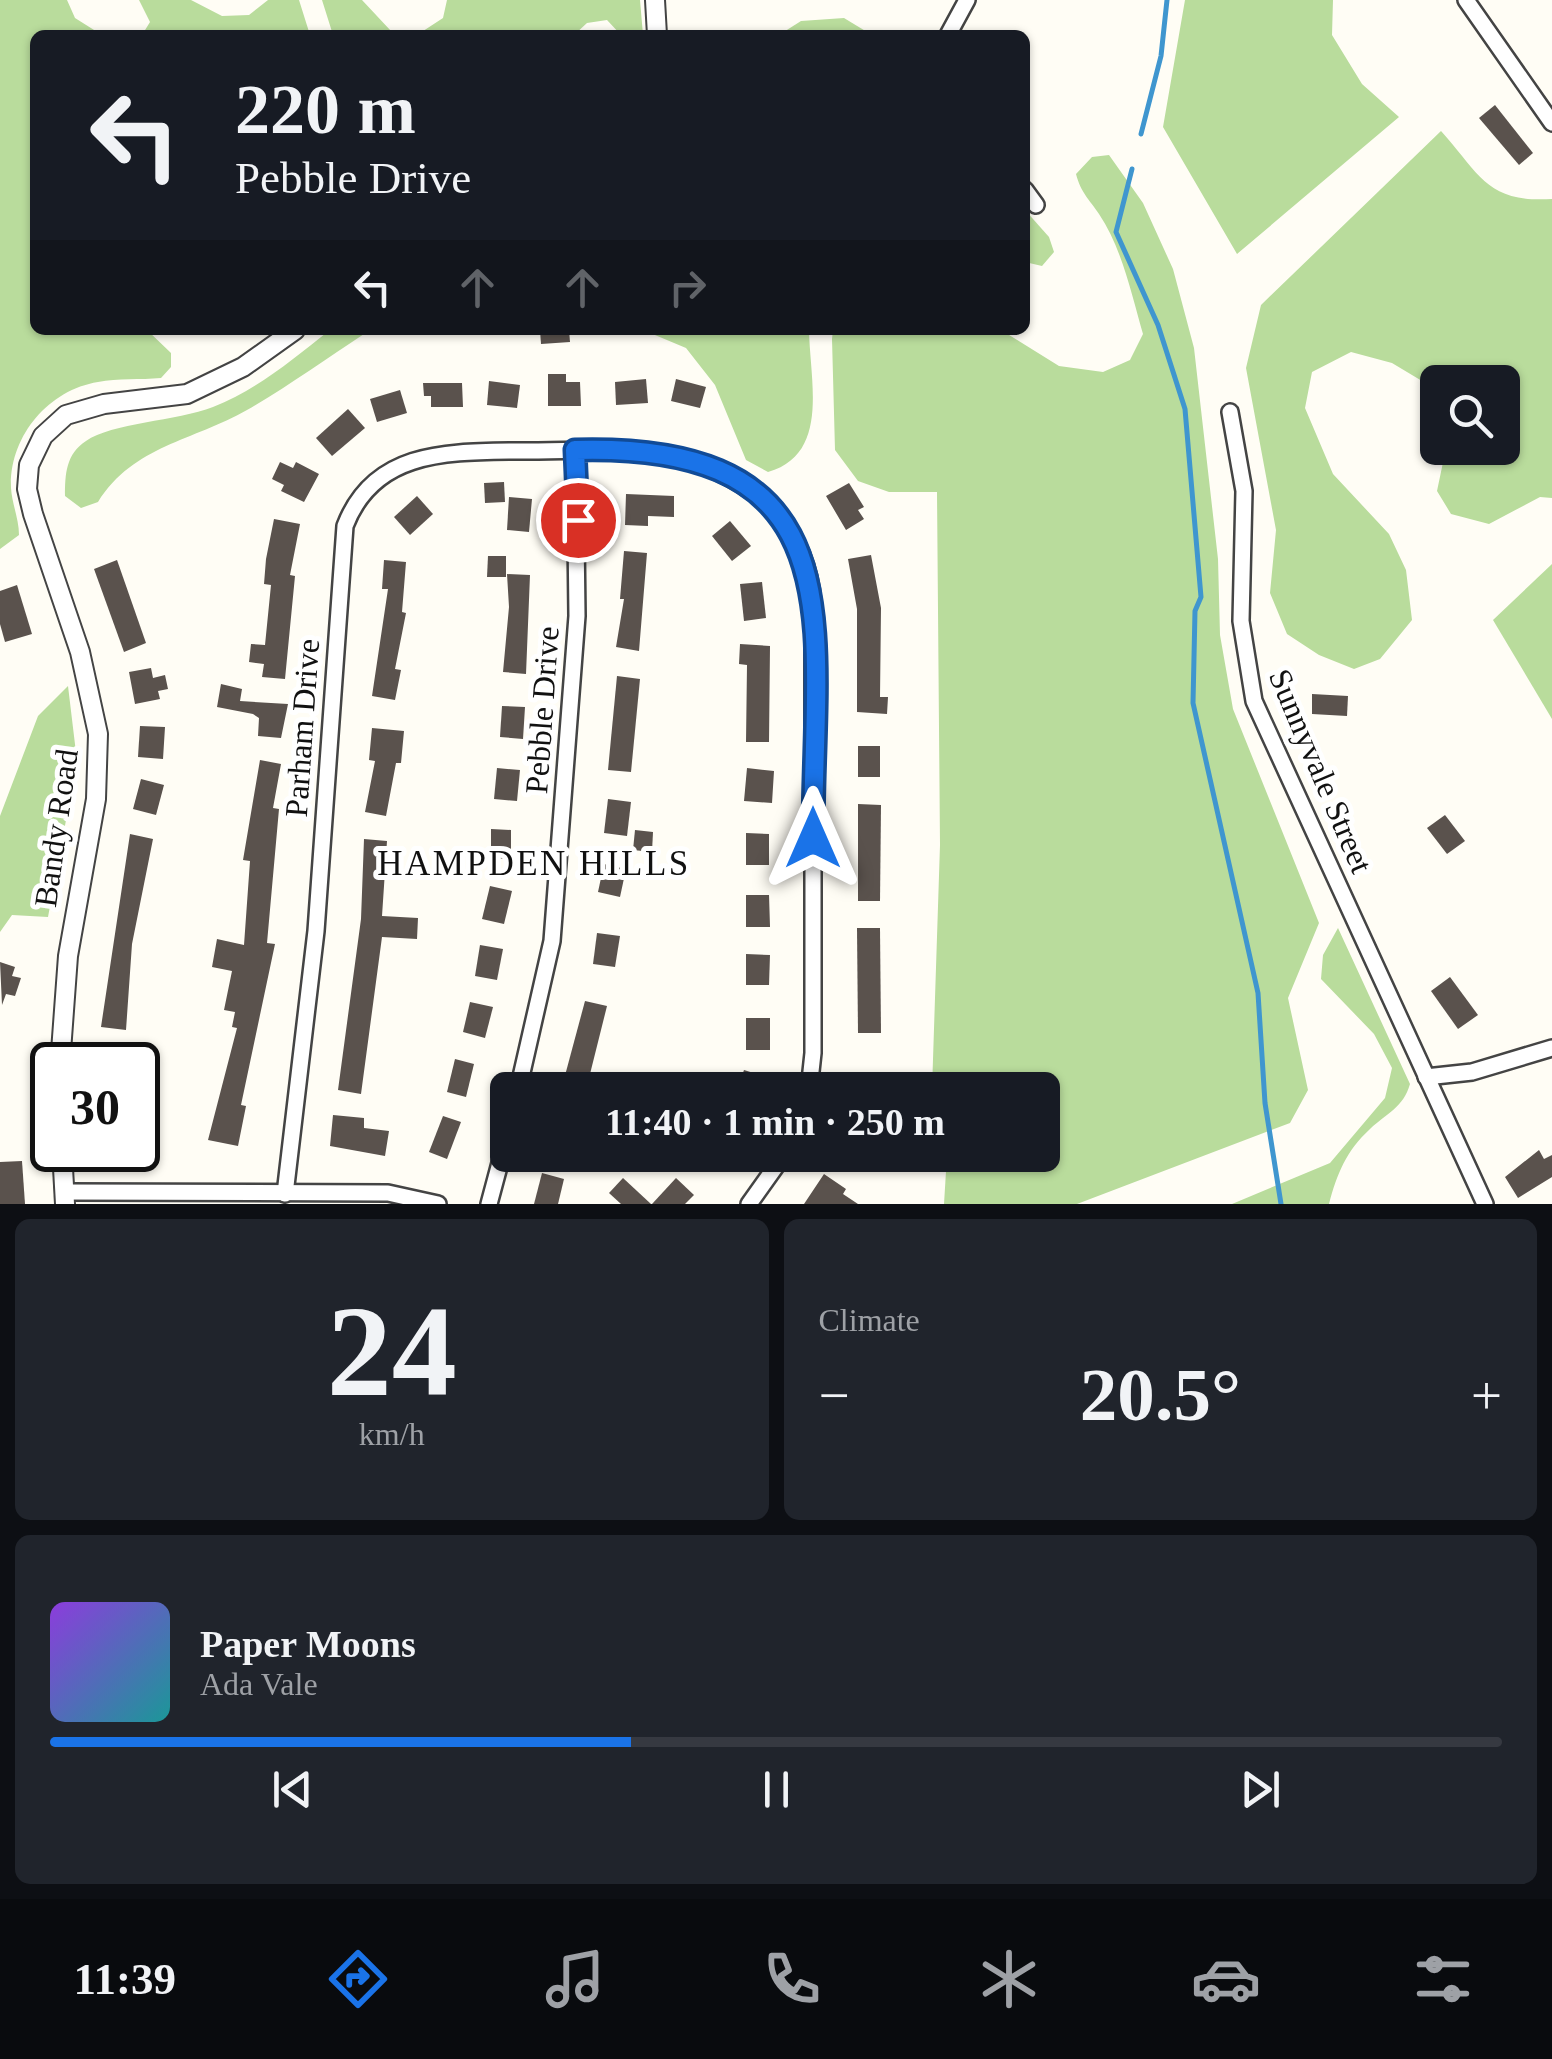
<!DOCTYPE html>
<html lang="en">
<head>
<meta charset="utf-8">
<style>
  :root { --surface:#171b24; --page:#20242c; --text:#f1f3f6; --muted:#9ea1a6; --line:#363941; --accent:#1a73e8 }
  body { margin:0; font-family:"Times New Roman",serif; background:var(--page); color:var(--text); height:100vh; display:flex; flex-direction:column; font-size:38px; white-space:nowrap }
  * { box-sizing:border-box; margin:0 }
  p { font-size:32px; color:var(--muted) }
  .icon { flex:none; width:55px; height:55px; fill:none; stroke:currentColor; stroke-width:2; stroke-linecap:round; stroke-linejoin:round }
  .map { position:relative; height:1204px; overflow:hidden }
  .panel { display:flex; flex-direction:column; gap:15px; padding:15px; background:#0d0f14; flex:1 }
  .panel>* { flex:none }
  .top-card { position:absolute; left:30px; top:30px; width:1000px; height:305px; border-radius:15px; box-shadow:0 2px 8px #0004; background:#171b24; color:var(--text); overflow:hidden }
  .buttons { position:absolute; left:1420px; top:365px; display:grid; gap:20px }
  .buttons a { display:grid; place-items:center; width:100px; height:100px; border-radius:15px; background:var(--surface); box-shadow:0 2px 8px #0004; font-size:50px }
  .speed { position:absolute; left:30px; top:1042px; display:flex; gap:20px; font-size:50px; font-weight:700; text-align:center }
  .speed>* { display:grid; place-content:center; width:130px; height:130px; border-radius:50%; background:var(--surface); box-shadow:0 2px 8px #0004; line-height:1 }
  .speed .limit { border:5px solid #111; border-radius:15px; background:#fff; color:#111 }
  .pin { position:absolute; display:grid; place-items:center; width:85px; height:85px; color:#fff; margin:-42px; border:5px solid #fff; border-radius:50%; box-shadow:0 2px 10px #0007 }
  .me { position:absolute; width:110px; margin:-55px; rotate:0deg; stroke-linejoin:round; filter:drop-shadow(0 0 8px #0008) }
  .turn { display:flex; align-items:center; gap:35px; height:210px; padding:0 40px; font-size:45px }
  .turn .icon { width:130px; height:130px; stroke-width:2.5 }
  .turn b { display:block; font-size:70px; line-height:85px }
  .lanes { display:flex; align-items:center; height:95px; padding:0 40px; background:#0003; justify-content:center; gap:50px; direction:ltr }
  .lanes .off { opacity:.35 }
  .big { font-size:75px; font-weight:700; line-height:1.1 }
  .panel .widget { flex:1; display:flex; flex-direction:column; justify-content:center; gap:15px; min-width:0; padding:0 35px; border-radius:15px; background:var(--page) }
  .panel .dial { align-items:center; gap:0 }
  .dial b { font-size:130px; line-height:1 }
  .song { display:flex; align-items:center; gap:30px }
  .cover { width:120px; height:120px; border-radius:15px; background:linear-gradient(135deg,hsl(270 70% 55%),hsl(180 70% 35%)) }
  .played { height:10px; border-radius:5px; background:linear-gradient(90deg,var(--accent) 40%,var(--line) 40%) }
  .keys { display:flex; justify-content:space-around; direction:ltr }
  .heat { display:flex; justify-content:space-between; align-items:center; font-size:55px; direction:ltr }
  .panel .tiles { flex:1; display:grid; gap:15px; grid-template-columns:1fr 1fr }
  .widget:last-child { grid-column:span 2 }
  .trip { position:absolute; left:490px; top:1072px; width:570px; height:100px; border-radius:15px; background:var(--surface); box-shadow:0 2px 8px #0004; font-weight:700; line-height:100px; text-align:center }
  .tabs { display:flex; height:160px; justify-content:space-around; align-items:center; background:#090b0e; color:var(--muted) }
  .tabs .icon { width:70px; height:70px }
  .tabs .on { color:var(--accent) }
  .tabs b { font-size:45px; color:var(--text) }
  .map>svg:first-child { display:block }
</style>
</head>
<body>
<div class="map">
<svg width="1552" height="1204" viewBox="0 0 1552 1204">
  <rect width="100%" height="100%" fill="#fffdf5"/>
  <!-- forest -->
  <g fill="#b9dc9c">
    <path d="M0 0H67L75 18 102 35H35V330H147L171 353V367L161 378C140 380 118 378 98 382 48 390 9 437 11 488 12 504 19 519 19 535L0 549Z"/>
    <path d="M139 0H191L222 16 249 15 268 0H299L310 35H142L150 22Z"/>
    <path d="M322 0H362L391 31 417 35 443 18 447 0H640L643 35H621L607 20 587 23 574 35H333Z"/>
    <path d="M1185 0H1333L1332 35 1362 84 1399 117 1237 254 1163 127Z"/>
    <path d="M844 18 872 35H779L801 21Z"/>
    <path d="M1441 131C1480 174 1486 203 1552 199V498L1540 497 1489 524 1451 514 1437 491 1446 448H1502V382H1438L1437 390 1392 363 1351 352 1312 372 1305 408 1333 474 1389 534 1406 570 1412 620 1380 659 1354 669 1319 655 1287 634 1270 593 1276 530 1246 368 1261 305Z"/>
    <path d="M1109 155 1143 203 1173 269 1194 348 1218 559 1220 635 1233 709 1319 923 1288 998 1308 1090 1290 1123 1077 1204H944L947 1155H1042V1090H932L940 845 937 492H889L858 481 835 450 832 339 833 330H1001L1059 366 1103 372 1130 360 1143 334C1132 296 1122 248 1099 214 1089 199 1081 193 1076 174L1092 157Z"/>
    <path d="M1025 210 1049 237 1054 252 1042 266 1025 262Z"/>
    <path d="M330 330H388L364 334C326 359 287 387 247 410 193 441 134 445 98 502L81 508 65 496C65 474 66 454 86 441 111 423 177 421 213 407 257 390 293 359 330 330Z"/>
    <path d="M643 330H809C810 382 830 454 768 472L746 460 715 385 686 348Z"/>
    <path d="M1552 564V719L1493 620Z"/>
    <path d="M68 686 77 761 48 917 12 915 0 932V816L38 716Z"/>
    <path d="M1338 928 1410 1084C1403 1108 1387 1113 1370 1129 1346 1151 1337 1174 1329 1204H1232L1330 1163 1385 1098 1392 1068 1374 1034 1321 979 1323 955Z"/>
  </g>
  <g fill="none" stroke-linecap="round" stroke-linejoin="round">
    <!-- stream -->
    <g stroke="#3f96cf" stroke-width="5">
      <path d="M1141 134 1161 56 1167 0"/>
      <path d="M1132 169 1116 232 1158 325 1185 409 1201 597 1195 611 1193 703 1258 993 1265 1103 1281 1204"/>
    </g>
  </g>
  <!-- building -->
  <g fill="#5a524d">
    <path d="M1495 105 1533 153 1519 165 1479 118Z"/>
    <path d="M540 330H569L570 342 541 344Z"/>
    <path d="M548 374H566V382H580L581 406H548Z"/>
    <path d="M646 379 648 403 616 405 615 382Z"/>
    <path d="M676 379 706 387 700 408 671 401Z"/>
    <path d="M489 381 520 385 517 408 487 405Z"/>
    <path d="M423 383H462L463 407H431V396H424Z"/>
    <path d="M400 390 407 413 377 422 370 399Z"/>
    <path d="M348 409 365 428 332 456 316 438Z"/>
    <path d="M280 462 293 468 296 462 319 474 304 502 281 491 284 485 272 479Z"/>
    <path d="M504 482 505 502 485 503 484 483Z"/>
    <path d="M849 483 864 507 858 510 864 519 846 530 826 496Z"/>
    <path d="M626 494 674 496V517L648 516V526L625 525Z"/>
    <path d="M417 496 433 514 410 535 394 517Z"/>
    <path d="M509 497 532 499 529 532 507 530Z"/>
    <path d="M274 519 300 524 290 575 295 576 285 679 262 677 264 664 249 662 251 644 265 645 271 585 264 584 266 559Z"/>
    <path d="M730 521 751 546 732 561 712 536Z"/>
    <path d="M624 551 647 553 639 651 616 647 624 599H620Z"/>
    <path d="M871 555 881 608 880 697H888L887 714 857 712V609L848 559Z"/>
    <path d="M488 556H506V577H487Z"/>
    <path d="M117 560 146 643 124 652 94 569Z"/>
    <path d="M384 560 406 562 402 612 406 613 395 669 401 670 395 700 372 696 388 589H382Z"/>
    <path d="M507 574 530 575 526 674 503 672 509 607Z"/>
    <path d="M762 582 766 618 744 621 740 584Z"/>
    <path d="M17 585 32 634 5 642 0 624V591Z"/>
    <path d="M740 644 770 646 769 742H746L747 665 739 664Z"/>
    <path d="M151 668 153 678 165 675 168 689 158 691 160 699 135 704 129 672Z"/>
    <path d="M617 676 640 679 631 772 608 770Z"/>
    <path d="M221 684 242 689 240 701 288 704 281 738 258 736 259 718 253 714 217 707Z"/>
    <path d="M1312 694 1348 696 1347 716 1312 714Z"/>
    <path d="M502 706 525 707 523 739 500 737Z"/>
    <path d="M140 726 165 727 163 759 138 757Z"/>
    <path d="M372 728 404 731 401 763H396L386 816 365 812 375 761 369 760Z"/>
    <rect x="858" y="746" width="22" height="31"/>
    <path d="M260 760 281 764 273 808 279 809 267 943 275 944 241 1105 246 1106 238 1146 208 1140 237 1028 232 1027 235 1012 224 1010 232 971 212 967 217 939 244 945 250 861 243 860Z"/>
    <path d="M497 768 520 770 517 801 494 799Z"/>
    <path d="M747 768 774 771 772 803 744 801Z"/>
    <path d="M141 779 164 785 156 815 133 809Z"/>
    <path d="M608 799 631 802 627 836 604 833Z"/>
    <path d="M858 804 881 805 880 901H858Z"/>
    <path d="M1445 815 1465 841 1447 854 1427 828Z"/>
    <path d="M491 829 511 830V859L491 858Z"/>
    <path d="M635 830 653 832 652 852 633 850Z"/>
    <path d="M746 833 769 834V865H746Z"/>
    <path d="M130 834 153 839 132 944 126 1030 101 1027Z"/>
    <path d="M364 839 387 841 382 916 418 918 417 939 382 937 361 1094 338 1090 361 919Z"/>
    <path d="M604 864 626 869 620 897 598 892Z"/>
    <path d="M490 886 512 891 504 924 482 919Z"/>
    <path d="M746 895H769L770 927H746Z"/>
    <path d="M857 928H880L881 1033H858Z"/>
    <path d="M597 933 620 936 615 967 593 964Z"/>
    <path d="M480 945 503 949 497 980 475 976Z"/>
    <path d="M746 954 770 955 769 985H746Z"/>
    <path d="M0 962 15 967 12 976 21 978 15 996 6 994 2 1005Z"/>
    <path d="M1450 977 1478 1015 1458 1029 1431 991Z"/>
    <path d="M585 1001 607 1006 586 1090 563 1083Z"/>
    <path d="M470 1002 493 1007 485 1038 463 1032Z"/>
    <rect x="746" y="1018" width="24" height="32"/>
    <path d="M124 1050 125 1065H102L101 1051Z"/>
    <path d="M455 1059 474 1064 466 1097 447 1092Z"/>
    <path d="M744 1070 766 1077 762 1090H737Z"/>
    <path d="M333 1115 364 1118V1128L389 1131 385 1156 330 1146Z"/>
    <path d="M443 1116 461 1122 447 1159 429 1152Z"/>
    <path d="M1539 1150 1544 1159 1552 1155V1177L1518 1198 1505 1177Z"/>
    <path d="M22 1161 25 1204H0V1162Z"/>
    <path d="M542 1173 564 1179 558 1204H534Z"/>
    <path d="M824 1174 846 1189 843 1194 858 1204H804Z"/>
    <path d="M623 1178 651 1204H621L609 1193Z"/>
    <path d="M676 1178 694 1195 685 1204H652Z"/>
  </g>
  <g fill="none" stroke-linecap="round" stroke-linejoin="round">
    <defs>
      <g id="minor">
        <path d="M1466 0 1552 123"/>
        <path d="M948 35 967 0"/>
        <path d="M1025 190 1036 205"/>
        <path d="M1230 412 1244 491 1241 621 1254 701 1485 1204"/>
        <path d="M1426 1077 1472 1072 1552 1048"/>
        <path d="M518 1090 552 941 577 616 575 450"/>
        <path d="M65 1192 388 1193 438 1204"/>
        <path d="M285 1194 316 931 345 526C374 450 448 452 517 451 554 451 591 450 627 449 720 459 804 501 813 603V1053L809 1090"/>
        <path d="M489 1204 508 1133"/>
        <path d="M749 1204 784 1155"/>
      </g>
      <g id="tertiary">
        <path d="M655 0 657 35"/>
        <path d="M60 1065 68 956 96 799 98 734 80 652 33 514 27 489 29 465 43 436 66 415 104 404 187 394 243 367 295 330"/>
        <path d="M62 1150 65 1204"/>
      </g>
    </defs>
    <!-- minor casing -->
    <use href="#minor" stroke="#444" stroke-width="20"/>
    <!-- tertiary casing -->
    <use href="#tertiary" stroke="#444" stroke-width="22"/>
    <!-- minor -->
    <use href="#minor" stroke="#fff" stroke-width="15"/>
    <!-- tertiary -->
    <use href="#tertiary" stroke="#fff" stroke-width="18"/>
  </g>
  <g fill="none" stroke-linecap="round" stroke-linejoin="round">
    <defs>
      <path id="route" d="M578 520 575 450C863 442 813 627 813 838"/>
    </defs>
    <!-- route casing -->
    <use href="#route" stroke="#114b97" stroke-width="25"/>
    <!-- route -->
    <use href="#route" stroke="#1a73e8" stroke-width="18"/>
  </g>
  <g text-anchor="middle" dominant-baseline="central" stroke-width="10" stroke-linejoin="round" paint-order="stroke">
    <!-- street labels -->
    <g font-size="32" fill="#111" stroke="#fff">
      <text transform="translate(542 710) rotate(-86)">Pebble Drive</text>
      <text transform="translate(302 728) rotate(-86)">Parham Drive</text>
      <text transform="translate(1321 771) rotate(67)">Sunnyvale Street</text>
      <text transform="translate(56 828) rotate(-82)">Bandy Road</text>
    </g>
    <!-- neighbourhood labels -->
    <g font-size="35" letter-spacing="2.5" fill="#111" stroke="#fff">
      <text x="534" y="863">HAMPDEN HILLS</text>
    </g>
  </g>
</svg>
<div class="buttons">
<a><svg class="icon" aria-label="search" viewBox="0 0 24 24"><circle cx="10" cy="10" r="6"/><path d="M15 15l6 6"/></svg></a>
</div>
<div class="speed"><div class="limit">30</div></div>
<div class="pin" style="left:578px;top:520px;background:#d93025"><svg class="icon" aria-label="arrive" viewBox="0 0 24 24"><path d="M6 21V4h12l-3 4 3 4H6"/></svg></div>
<svg class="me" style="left:813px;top:838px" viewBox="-20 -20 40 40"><path d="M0-17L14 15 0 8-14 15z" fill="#1a73e8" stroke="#fff" stroke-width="4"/></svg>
<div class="trip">11:40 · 1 min · 250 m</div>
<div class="top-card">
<div class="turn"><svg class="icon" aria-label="left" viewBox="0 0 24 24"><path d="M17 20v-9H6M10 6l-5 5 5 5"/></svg><div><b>220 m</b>Pebble Drive</div></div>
<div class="lanes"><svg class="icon" aria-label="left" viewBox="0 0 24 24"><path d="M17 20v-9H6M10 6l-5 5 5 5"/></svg><svg class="icon off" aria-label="ahead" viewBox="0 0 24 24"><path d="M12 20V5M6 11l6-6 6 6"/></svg><svg class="icon off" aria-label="ahead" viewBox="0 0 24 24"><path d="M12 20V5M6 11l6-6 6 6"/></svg><svg class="icon off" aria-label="right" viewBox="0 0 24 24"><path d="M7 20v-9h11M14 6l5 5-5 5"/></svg></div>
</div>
</div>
<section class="panel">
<div class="tiles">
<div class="widget dial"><b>24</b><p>km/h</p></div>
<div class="widget"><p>Climate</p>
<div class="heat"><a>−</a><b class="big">20.5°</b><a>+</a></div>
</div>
<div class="widget">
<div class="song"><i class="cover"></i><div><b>Paper Moons</b><p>Ada Vale</p></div></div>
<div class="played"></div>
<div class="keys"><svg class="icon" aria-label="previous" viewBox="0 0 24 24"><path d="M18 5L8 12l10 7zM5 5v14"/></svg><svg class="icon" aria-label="pause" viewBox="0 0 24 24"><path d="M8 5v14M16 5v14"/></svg><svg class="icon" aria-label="next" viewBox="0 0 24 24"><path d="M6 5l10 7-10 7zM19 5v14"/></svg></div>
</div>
</div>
</section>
<nav class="tabs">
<b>11:39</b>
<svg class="icon on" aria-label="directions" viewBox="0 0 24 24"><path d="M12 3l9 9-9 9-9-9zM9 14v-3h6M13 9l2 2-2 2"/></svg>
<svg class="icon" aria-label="music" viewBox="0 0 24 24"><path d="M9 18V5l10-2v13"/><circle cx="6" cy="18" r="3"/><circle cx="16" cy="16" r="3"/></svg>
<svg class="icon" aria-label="phone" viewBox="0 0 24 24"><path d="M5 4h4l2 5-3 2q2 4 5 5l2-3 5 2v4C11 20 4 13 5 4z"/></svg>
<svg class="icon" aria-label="climate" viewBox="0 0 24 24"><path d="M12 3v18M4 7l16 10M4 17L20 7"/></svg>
<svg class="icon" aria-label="car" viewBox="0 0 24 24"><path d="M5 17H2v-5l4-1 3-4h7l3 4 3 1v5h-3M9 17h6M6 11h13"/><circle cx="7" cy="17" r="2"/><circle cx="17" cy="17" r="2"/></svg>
<svg class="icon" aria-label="filters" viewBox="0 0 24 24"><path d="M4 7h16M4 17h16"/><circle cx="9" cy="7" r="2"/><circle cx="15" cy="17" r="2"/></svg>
</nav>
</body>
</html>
